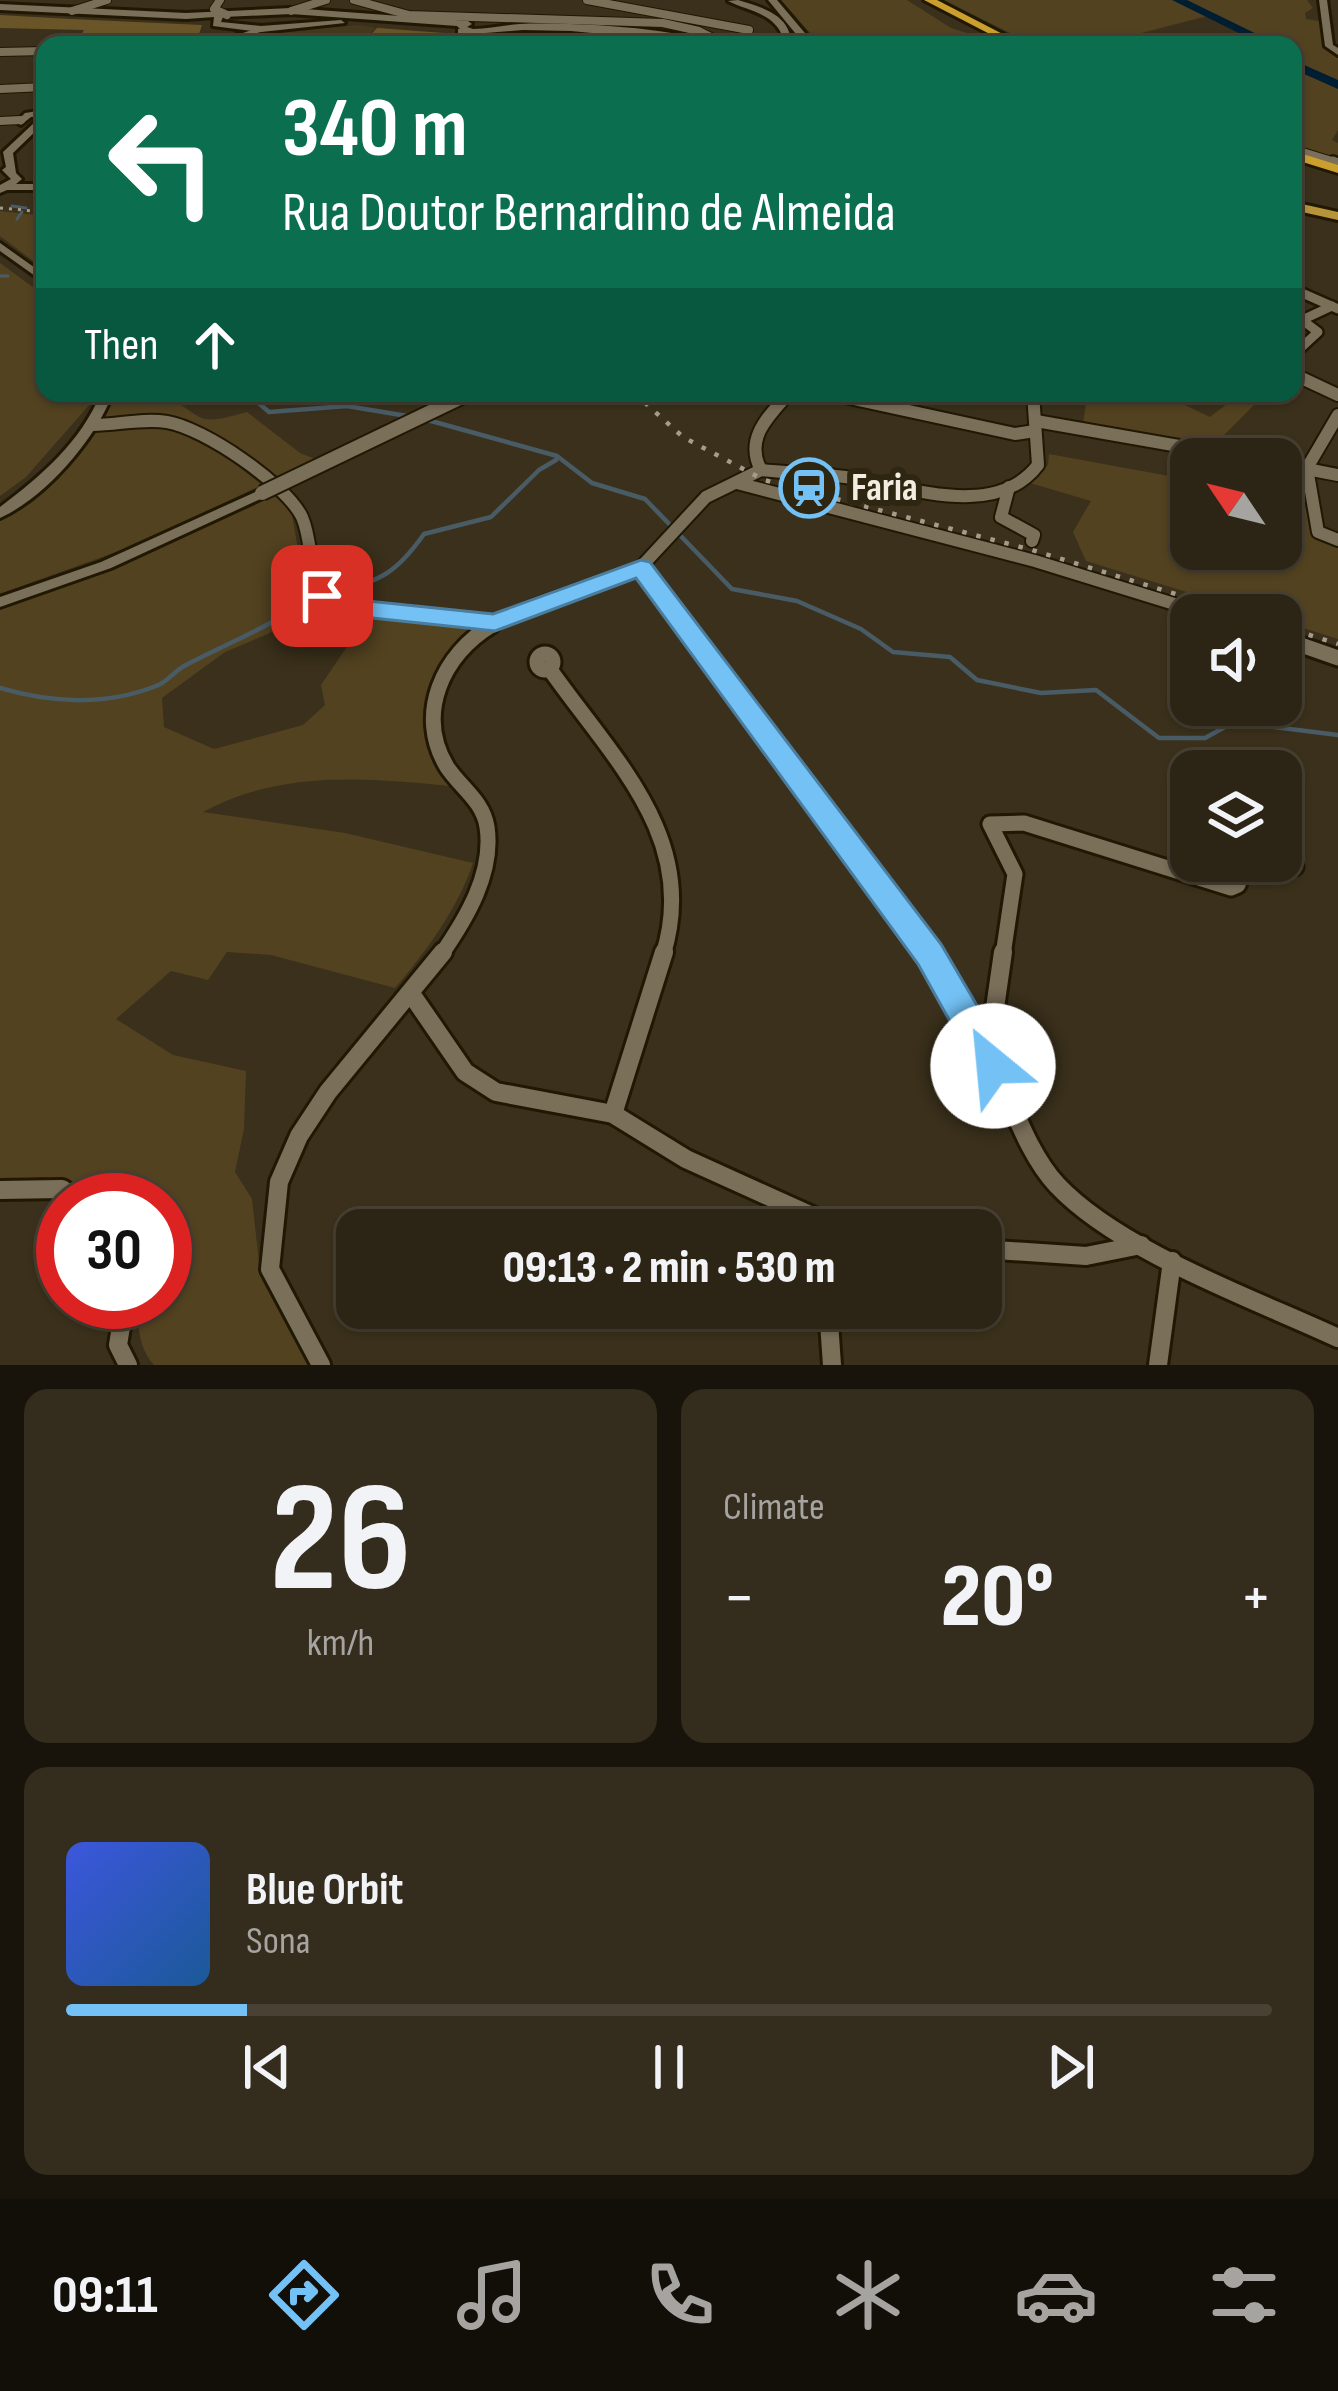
<!DOCTYPE html>
<html lang="en">
<head>
<meta charset="utf-8">
<style>
  :root { --surface:#2c2414; --page:#342c1d; --text:#f1f3f6; --muted:#a6a4a0; --line:#484134; --accent:#73c1f5 }
  body { margin:0; font-family:"Sofia Sans Condensed",sans-serif; background:var(--page); color:var(--text); height:100vh; display:flex; flex-direction:column; font-size:45px; white-space:nowrap }
  * { box-sizing:border-box; margin:0 }
  p { font-size:39px; color:var(--muted) }
  .icon { flex:none; width:66px; height:66px; fill:none; stroke:currentColor; stroke-width:2; stroke-linecap:round; stroke-linejoin:round }
  .map { position:relative; height:1365px; overflow:hidden }
  .drawer { display:flex; flex-direction:column; gap:24px; padding:24px; background:#18140b; flex:1 }
  .drawer>* { flex:none }
  .top-card { position:absolute; left:36px; top:36px; width:1266px; height:366px; border-radius:24px; box-shadow:0 3px 9px #0004,0 0 0 3px var(--line); background:#0b6e4f; color:#fff; overflow:hidden }
  .needle { width:78px; rotate:305deg }
  .tools { position:absolute; left:1170px; top:438px; display:grid; gap:24px }
  .tools a { display:grid; place-items:center; width:132px; height:132px; border-radius:24px; background:var(--surface); box-shadow:0 3px 9px #0004,0 0 0 3px var(--line); font-size:60px }
  .speed { position:absolute; left:36px; top:1173px; display:flex; gap:24px; font-size:60px; font-weight:700; text-align:center }
  .speed>* { display:grid; place-content:center; width:156px; height:156px; border-radius:50%; background:var(--surface); box-shadow:0 3px 9px #0004,0 0 0 3px var(--line); line-height:1 }
  .speed .limit { border:18px solid #d22; background:#fff; color:#111 }
  .pin { position:absolute; display:grid; place-items:center; width:102px; height:102px; color:#fff; margin:-51px; border-radius:24px; box-shadow:0 6px 18px #0006 }
  .me { position:absolute; width:132px; margin:-66px; rotate:332deg; stroke-linejoin:round; filter:drop-shadow(0 0 9px #0008) }
  .turn { display:flex; align-items:center; gap:42px; height:252px; padding:0 48px; font-size:54px }
  .turn .icon { width:156px; height:156px; stroke-width:2.5 }
  .turn b { display:block; font-size:84px; line-height:102px }
  .then { display:flex; align-items:center; height:114px; padding:0 48px; background:#0003; gap:24px; font-size:45px }
  .big { font-size:90px; font-weight:800; line-height:1.1 }
  .drawer .tile { flex:1; display:flex; flex-direction:column; justify-content:center; gap:18px; min-width:0; padding:0 42px; border-radius:24px; background:var(--page) }
  .drawer .dial { align-items:center; gap:0 }
  .dial b { font-size:156px; line-height:1 }
  .song { display:flex; align-items:center; gap:36px }
  .cover { width:144px; height:144px; border-radius:18px; background:linear-gradient(135deg,hsl(230 70% 55%),hsl(210 70% 35%)) }
  .played { height:12px; border-radius:6px; background:linear-gradient(90deg,var(--accent) 15%,var(--line) 15%) }
  .keys { display:flex; justify-content:space-around; direction:ltr }
  .heat { display:flex; justify-content:space-between; align-items:center; font-size:66px; direction:ltr }
  .drawer .tiles { flex:1; display:grid; gap:24px; grid-template-columns:1fr 1fr }
  .tile:last-child { grid-column:span 2 }
  .trip { position:absolute; left:336px; top:1209px; width:666px; height:120px; border-radius:24px; background:var(--surface); box-shadow:0 3px 9px #0004,0 0 0 3px var(--line); font-weight:800; line-height:120px; text-align:center }
  .tabs { display:flex; height:192px; justify-content:space-around; align-items:center; background:#120e08; color:var(--muted) }
  .tabs .icon { width:84px; height:84px }
  .tabs .on { color:var(--accent) }
  .tabs b { font-size:54px; color:var(--text) }
  .map>svg:first-child { display:block }
</style>
</head>
<body>
<div class="map">
<svg width="1338" height="1365" viewBox="0 0 1338 1365">
  <rect width="100%" height="100%" fill="#3a301b"/>
  <!-- built -->
  <path fill="#45391d" d="M360 25 375 28 361 44 378 27 442 34 418 45H217L264 32Z"/>
  <!-- green -->
  <g fill="#524220">
    <path d="M781 0H907L951 28 1004 45H821Z"/>
    <path d="M944 0H1307L1313 8 1305 13 1306 19 1319 21 1324 44 1338 54V83L1293 63V45H1276L1215 14 1095 45H1034Z"/>
    <path d="M1304 71 1338 87V130L1332 140 1338 143V161L1293 147V72Z"/>
    <path d="M0 211 45 216 44 269 0 236Z"/>
    <path d="M0 263 45 296V393H89L90 404 26 477 0 496Z"/>
    <path d="M116 393C131 393 152 389 165 396 206 416 192 428 247 412L300 453 318 460 272 480 191 426 102 423Z"/>
    <path d="M1065 393H1160L1210 417 1240 394 1259 400 1211 448 1083 423 1086 404 1063 400Z"/>
    <path d="M165 426 211 445 262 485 138 544 0 594V520L44 487 97 432Z"/>
    <path d="M1049 454 1191 480V549H1281V496L1304 500 1312 533 1338 543V639L1281 621V615H1261L1086 561 1073 532 1091 501 1030 483 1048 465Z"/>
    <path d="M274 494 291 509 308 607 268 634 225 652 162 698 164 727 214 749 303 725 325 705 321 685 367 617 480 624C430 682 400 712 450 786 366 778 280 770 203 812L345 833 473 863C458 908 426 952 395 988L271 955 227 952 208 980 171 971 116 1019 173 1055 246 1071 244 1129 235 1172 252 1199 259 1262 314 1365H154C139 1349 136 1323 140 1302H165V1200H99L79 1185 43 1177 0 1180V608L115 567Z"/>
  </g>
  <g fill="none" stroke-linecap="round" stroke-linejoin="round">
    <!-- stream-far1 -->
    <g stroke="#495c66" stroke-width="3">
      <path d="M12 206 26 208"/>
      <path d="M17 219 22 212"/>
      <path d="M0 276H8"/>
    </g>
    <!-- stream -->
    <g stroke="#495c66" stroke-width="4.5">
      <path d="M247 393 269 412 347 406 413 417"/>
      <path d="M424 419 557 456 592 483 645 499 732 589 797 601 861 629 893 652 950 657 977 680 1041 693 1096 690 1159 738H1205L1234 722 1338 735"/>
      <path d="M328 595C378 580 393 578 424 534L491 517 539 470 556 460"/>
      <path d="M0 688C50 703 106 706 156 686 168 682 175 670 186 665 229 643 270 626 311 600"/>
    </g>
    <!-- river -->
    <g fill="#001e32" fill-rule="evenodd">
      <path d="M1172 0H1187L1279 45H1263Z"/>
      <path d="M1293 60 1338 80V89L1293 69Z"/>
    </g>
  </g>
  <!-- building -->
  <g fill="#695527">
    <path d="M0 15 71 19 202 25 197 40 92 45 94 41 77 42 84 30 0 28Z"/>
    <path d="M377 28 417 31 445 33 418 45H361Z"/>
  </g>
  <g fill="none" stroke-linecap="round" stroke-linejoin="round">
    <defs>
      <g id="minor-far4">
        <path d="M220 0 214 9 227 15"/>
        <path d="M354 0 409 15 663 23 699 31 725 44"/>
        <path d="M587 0 749 30"/>
        <path d="M72 11 107 0"/>
        <path d="M291 11 326 0"/>
        <path d="M0 52 45 51"/>
        <path d="M0 89 45 87"/>
        <path d="M0 121 21 120"/>
        <path d="M1293 149 1338 163"/>
      </g>
      <g id="minor-far3">
        <path d="M1333 161 1338 163"/>
        <path d="M1293 289 1338 309"/>
        <path d="M1293 355 1318 332 1302 320 1332 306"/>
      </g>
      <g id="minor-far2">
        <path d="M1293 374 1338 395"/>
        <path d="M826 393 1015 434 1035 431"/>
        <path d="M1036 421 1253 459"/>
        <path d="M93 425C117 425 143 418 167 422 204 428 286 484 302 517 315 548 305 577 331 603L495 622"/>
        <path d="M1281 464 1338 475"/>
        <path d="M1307 468 1318 532 1338 540"/>
        <path d="M1307 468 1338 415"/>
        <path d="M761 470C789 473 817 473 845 477 905 485 994 522 1038 465L1033 393"/>
        <path d="M761 470C744 438 769 416 789 393"/>
        <path d="M737 483 1035 561 1210 615"/>
        <path d="M1009 487 1001 517 1034 535 1032 541"/>
        <path d="M487 628 533 606 641 567"/>
        <path d="M685 628 641 567 706 497 761 470"/>
      </g>
      <g id="minor-far1">
        <path d="M683 625 931 955"/>
        <path d="M1281 638 1338 658"/>
        <circle cx="545" cy="662" r="8"/>
        <path d="M549 668C612 758 700 838 663 955"/>
        <path d="M1279 861 1295 867"/>
        <path d="M441 955C466 919 494 873 487 827 483 801 461 788 447 767 415 714 443 654 492 625"/>
        <path d="M1003 955 1015 874 990 824 1024 823 1231 888 1238 885 1246 861"/>
      </g>
      <g id="minor">
        <path d="M928 952C953 991 977 1030 997 1072 1014 1108 1029 1155 1057 1185 1119 1251 1254 1299 1338 1338"/>
        <path d="M412 995 465 1072 496 1092 613 1114 686 1159 843 1230"/>
        <path d="M978 1033 993 1022 1003 952"/>
        <path d="M613 1114 664 952"/>
        <path d="M0 1190 62 1189 78 1200"/>
        <path d="M981 1249 1086 1256 1141 1245"/>
        <path d="M125 1302 118 1345 128 1365"/>
        <path d="M828 1308 832 1365"/>
        <path d="M321 1365 270 1269 279 1182 299 1136 328 1092 443 952"/>
        <path d="M1158 1365 1172 1261"/>
      </g>
      <g id="tertiary">
        <path d="M1319 0H1327L1333 45 1338 48V55L1325 46Z"/>
        <path d="M261 27 264 31 219 45H206Z"/>
        <path d="M458 29H464L491 45H481L458 33Z"/>
        <path d="M45 110V116L31 117 21 125 16 122 25 113Z"/>
        <path d="M35 122 43 124 13 153 16 173 22 179 16 184H45V190H7L0 193V185L11 179 2 170 6 167 3 152Z"/>
        <path d="M0 243 45 275V283L0 251Z"/>
        <path d="M101 393H113C95 440 46 497 0 518V507C42 475 80 443 101 393Z"/>
        <path d="M262 489 269 493 267 496 111 568 0 607V597L101 562Z"/>
      </g>
      <g id="secondary">
        <path d="M738 0C761 7 788 14 791 40L785 45H774L783 37C774 13 748 11 728 1Z"/>
        <path d="M768 0H777L815 45H805Z"/>
        <path d="M0 4 186 13 291 8 468 21 472 24 467 27 473 29C489 29 504 25 520 24 568 22 675 27 718 45L571 31 523 30 473 34 463 32 457 26 291 14 223 17 221 22 261 26 341 20 345 23 261 32 213 26 214 17 186 19 0 10Z"/>
      </g>
      <path id="primary" d="M1293 202 1338 212V220L1293 210Z"/>
      <g id="trunk">
        <path d="M924 0H937L1024 45H1011Z"/>
        <path d="M1293 151 1338 165V173L1293 159Z"/>
      </g>
    </defs>
    <!-- minor-far4 casing -->
    <use href="#minor-far4" stroke="#211804" stroke-width="10"/>
    <!-- minor-far3 casing -->
    <use href="#minor-far3" stroke="#211804" stroke-width="14"/>
    <!-- minor-far2 casing -->
    <use href="#minor-far2" stroke="#211804" stroke-width="16"/>
    <!-- minor-far1 casing -->
    <use href="#minor-far1" stroke="#211804" stroke-width="21"/>
    <!-- minor casing -->
    <use href="#minor" stroke="#211804" stroke-width="24"/>
    <!-- tertiary casing -->
    <use href="#tertiary" stroke="#211804" stroke-width="6"/>
    <!-- secondary casing -->
    <use href="#secondary" stroke="#211804" stroke-width="6"/>
    <!-- primary casing -->
    <use href="#primary" stroke="#211804" stroke-width="6"/>
    <!-- trunk casing -->
    <use href="#trunk" stroke="#211804" stroke-width="6"/>
    <!-- minor-far4 -->
    <use href="#minor-far4" stroke="#7a6f59" stroke-width="8"/>
    <!-- minor-far3 -->
    <use href="#minor-far3" stroke="#7a6f59" stroke-width="9"/>
    <!-- minor-far2 -->
    <use href="#minor-far2" stroke="#7a6f59" stroke-width="12"/>
    <!-- minor-far1 -->
    <use href="#minor-far1" stroke="#7a6f59" stroke-width="15"/>
    <!-- minor -->
    <use href="#minor" stroke="#7a6f59" stroke-width="18"/>
    <!-- tertiary -->
    <use href="#tertiary" fill="#7a6f59" fill-rule="evenodd"/>
    <!-- secondary -->
    <use href="#secondary" fill="#7a6f59" fill-rule="evenodd"/>
    <!-- primary -->
    <use href="#primary" fill="#b79339" fill-rule="evenodd"/>
    <!-- trunk -->
    <use href="#trunk" fill="#cb9f2e" fill-rule="evenodd"/>
    <!-- rail-far1 -->
    <path stroke="#a49d8d" stroke-width="3" stroke-dasharray="3 6" stroke-linecap="butt" d="M0 208 45 212"/>
    <!-- rail -->
    <g stroke="#a49d8d" stroke-width="4.5" stroke-dasharray="4.5 10" stroke-linecap="butt">
      <path d="M634 393 683 437 764 480 1032 550 1244 615"/>
      <path d="M1281 626 1338 644"/>
    </g>
    <defs>
      <path id="tertiary-bridge" d="M262 493 470 393"/>
    </defs>
    <!-- tertiary-bridge casing -->
    <use href="#tertiary-bridge" stroke="#211804" stroke-width="18" stroke-linecap="butt"/>
    <!-- tertiary-bridge -->
    <use href="#tertiary-bridge" stroke="#7a6f59" stroke-width="14"/>
  </g>
  <!-- route -->
  <path fill="#73c1f5" stroke="#4b7d9f" stroke-width="3" d="M641 560 650 562 941 944 1006 1055 1011 1066 1006 1077 993 1081 981 1077 918 964 636 578 495 631 344 615 309 596 322 588 349 599 493 614Z"/>
  <!-- icons -->
  <defs>
    <symbol id="station-ring" viewBox="-11 -11 22 22"><circle r="9.5" fill="#2f2612" stroke="#73c1f5" stroke-width="1.5"/><path d="M-3-6H3Q5-6 5-4V2Q5 4 3 4L4.5 6H3L1.5 4h-3L-3 6H-4.5L-3 4Q-5 4-5 2V-4Q-5-6-3-6ZM-3.5-4v3h7v-3ZM-3.5 1v1.5H-2V1ZM2 1v1.5H3.5V1Z" fill="#73c1f5"/></symbol>
  </defs>
  <g fill-rule="evenodd">
    <use href="#station-ring" x="776" y="455" width="66" height="66"/>
  </g>
  <g text-anchor="middle" dominant-baseline="central" stroke-width="12" stroke-linejoin="round" paint-order="stroke">
    <!-- poi labels -->
    <g font-size="39" font-weight="bold" fill="#f3ede1" stroke="#2f2612" text-anchor="start">
      <text x="851" y="488">Faria</text>
    </g>
  </g>
</svg>
<div class="tools">
<a><svg class="needle" viewBox="-14 -14 28 28"><path d="M0-13l5 13h-10z" fill="#e53935"/><path d="M0 13l5-13h-10z" fill="#a6a4a0"/></svg></a>
<a><svg class="icon" aria-label="sound" viewBox="0 0 24 24"><path d="M4 9h4l5-4v14l-5-4H4zM17 9q2 3 0 6"/></svg></a>
<a><svg class="icon" aria-label="layers" viewBox="0 0 24 24"><path d="M12 4l9 5-9 5-9-5zM3 14l9 5 9-5"/></svg></a>
</div>
<div class="speed"><div class="limit">30</div></div>
<div class="pin" style="left:322px;top:596px;background:#d93025"><svg class="icon" aria-label="arrive" viewBox="0 0 24 24"><path d="M6 21V4h12l-3 4 3 4H6"/></svg></div>
<svg class="me" style="left:993px;top:1066px" viewBox="-20 -20 40 40"><circle r="19" fill="#fff"/><path d="M0-13L10 11 0 6-10 11z" fill="#73c1f5"/></svg>
<div class="trip">09:13 · 2 min · 530 m</div>
<div class="top-card">
<div class="turn"><svg class="icon" aria-label="left" viewBox="0 0 24 24"><path d="M17 20v-9H6M10 6l-5 5 5 5"/></svg><div><b>340 m</b>Rua Doutor Bernardino de Almeida</div></div>
<div class="then">Then<svg class="icon" aria-label="ahead" viewBox="0 0 24 24"><path d="M12 20V5M6 11l6-6 6 6"/></svg></div>
</div>
</div>
<section class="drawer">
<div class="tiles">
<div class="tile dial"><b>26</b><p>km/h</p></div>
<div class="tile"><p>Climate</p>
<div class="heat"><a>−</a><b class="big">20°</b><a>+</a></div>
</div>
<div class="tile">
<div class="song"><i class="cover"></i><div><b>Blue Orbit</b><p>Sona</p></div></div>
<div class="played"></div>
<div class="keys"><svg class="icon" aria-label="previous" viewBox="0 0 24 24"><path d="M18 5L8 12l10 7zM5 5v14"/></svg><svg class="icon" aria-label="pause" viewBox="0 0 24 24"><path d="M8 5v14M16 5v14"/></svg><svg class="icon" aria-label="next" viewBox="0 0 24 24"><path d="M6 5l10 7-10 7zM19 5v14"/></svg></div>
</div>
</div>
</section>
<nav class="tabs">
<b>09:11</b>
<svg class="icon on" aria-label="directions" viewBox="0 0 24 24"><path d="M12 3l9 9-9 9-9-9zM9 14v-3h6M13 9l2 2-2 2"/></svg>
<svg class="icon" aria-label="music" viewBox="0 0 24 24"><path d="M9 18V5l10-2v13"/><circle cx="6" cy="18" r="3"/><circle cx="16" cy="16" r="3"/></svg>
<svg class="icon" aria-label="phone" viewBox="0 0 24 24"><path d="M5 4h4l2 5-3 2q2 4 5 5l2-3 5 2v4C11 20 4 13 5 4z"/></svg>
<svg class="icon" aria-label="climate" viewBox="0 0 24 24"><path d="M12 3v18M4 7l16 10M4 17L20 7"/></svg>
<svg class="icon" aria-label="car" viewBox="0 0 24 24"><path d="M5 17H2v-5l4-1 3-4h7l3 4 3 1v5h-3M9 17h6M6 11h13"/><circle cx="7" cy="17" r="2"/><circle cx="17" cy="17" r="2"/></svg>
<svg class="icon" aria-label="filters" viewBox="0 0 24 24"><path d="M4 7h16M4 17h16"/><circle cx="9" cy="7" r="2"/><circle cx="15" cy="17" r="2"/></svg>
</nav>
</body>
</html>
